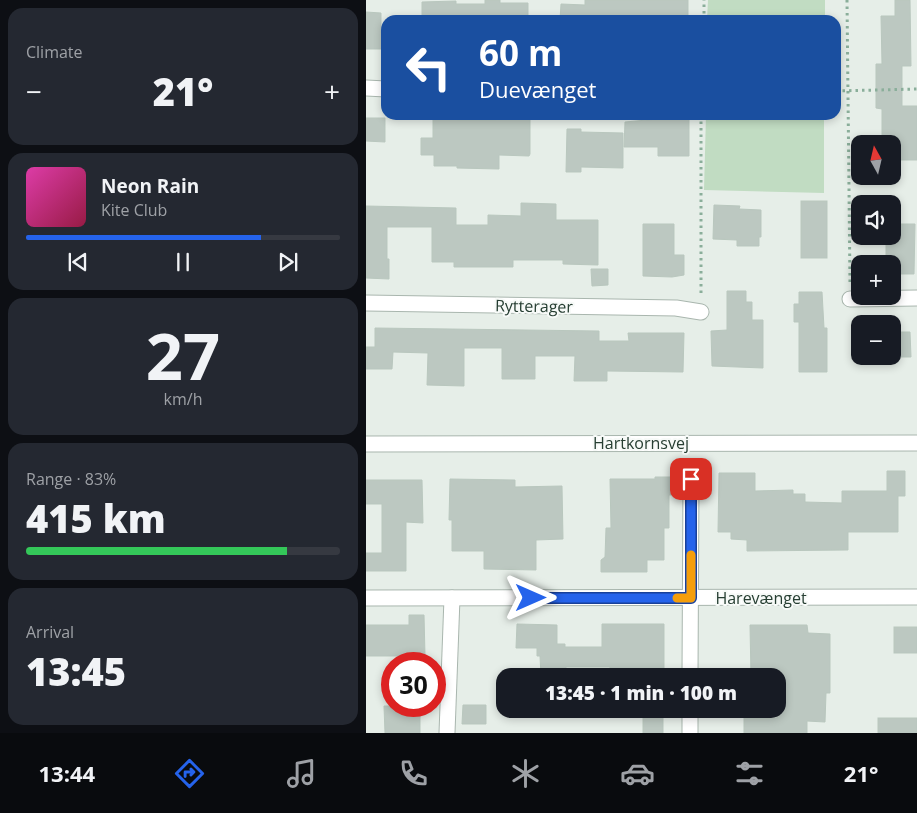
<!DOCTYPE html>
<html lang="en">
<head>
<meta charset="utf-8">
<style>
  :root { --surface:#171b24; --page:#242831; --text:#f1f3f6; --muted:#9ea1a6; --line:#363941; --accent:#2563eb }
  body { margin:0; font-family:"Open Sans",sans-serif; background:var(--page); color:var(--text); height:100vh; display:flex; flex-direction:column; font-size:19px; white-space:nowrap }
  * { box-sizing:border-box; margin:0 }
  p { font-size:16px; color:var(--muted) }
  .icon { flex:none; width:28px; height:28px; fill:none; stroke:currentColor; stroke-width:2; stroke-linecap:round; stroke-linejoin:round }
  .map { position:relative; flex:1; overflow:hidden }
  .side { display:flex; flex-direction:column; gap:8px; padding:8px; background:#0d0f14; width:366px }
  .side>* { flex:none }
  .top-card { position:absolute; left:15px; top:15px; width:460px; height:105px; border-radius:15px; box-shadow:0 2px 8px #0003; background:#1a4fa0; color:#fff; overflow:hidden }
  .needle { width:32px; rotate:352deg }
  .tools { position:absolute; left:485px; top:135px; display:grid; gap:10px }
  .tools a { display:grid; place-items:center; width:50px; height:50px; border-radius:10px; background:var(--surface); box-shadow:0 2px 8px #0003; font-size:25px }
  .speed { position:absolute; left:15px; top:652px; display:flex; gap:10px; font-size:25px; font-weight:700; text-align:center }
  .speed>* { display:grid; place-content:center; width:65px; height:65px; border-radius:50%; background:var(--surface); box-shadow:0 2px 8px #0003; line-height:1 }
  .speed .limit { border:8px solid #d22; background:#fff; color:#111 }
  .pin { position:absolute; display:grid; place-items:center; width:42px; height:42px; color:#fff; margin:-21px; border-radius:10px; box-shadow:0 2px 8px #0006 }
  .me { position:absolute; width:55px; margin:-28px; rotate:90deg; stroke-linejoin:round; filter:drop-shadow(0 0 4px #0008) }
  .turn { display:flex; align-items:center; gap:18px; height:105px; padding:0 15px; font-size:22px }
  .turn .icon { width:65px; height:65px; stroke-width:2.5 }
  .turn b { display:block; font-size:35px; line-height:42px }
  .big { font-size:38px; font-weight:800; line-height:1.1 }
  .side .widget { flex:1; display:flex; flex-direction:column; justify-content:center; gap:8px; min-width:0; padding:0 18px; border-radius:15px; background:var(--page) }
  .side .dial { align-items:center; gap:0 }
  .dial b { font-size:65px; line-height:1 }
  .song { display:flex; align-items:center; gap:15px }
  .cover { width:60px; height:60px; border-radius:8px; background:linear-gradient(135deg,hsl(320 70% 55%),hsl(340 70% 35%)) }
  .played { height:5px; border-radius:2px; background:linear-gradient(90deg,var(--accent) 75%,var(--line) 75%) }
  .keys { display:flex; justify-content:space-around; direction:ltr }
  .heat { display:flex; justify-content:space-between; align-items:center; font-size:28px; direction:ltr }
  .charge { height:8px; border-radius:4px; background:linear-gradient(90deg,#34c759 83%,var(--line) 0) }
  .trip { position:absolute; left:130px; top:668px; width:290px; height:50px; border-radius:15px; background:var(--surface); box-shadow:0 2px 8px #0003; font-weight:800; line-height:50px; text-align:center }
  .tab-bar { display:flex; height:80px; justify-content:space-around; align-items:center; background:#090b0e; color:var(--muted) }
  .tab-bar .icon { width:35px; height:35px }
  .tab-bar .current { color:var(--accent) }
  .tab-bar b { font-size:22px; color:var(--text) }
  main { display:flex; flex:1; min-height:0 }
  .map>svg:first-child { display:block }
</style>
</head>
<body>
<main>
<section class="side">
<div class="widget"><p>Climate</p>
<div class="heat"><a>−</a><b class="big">21°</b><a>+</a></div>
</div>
<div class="widget">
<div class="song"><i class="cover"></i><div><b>Neon Rain</b><p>Kite Club</p></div></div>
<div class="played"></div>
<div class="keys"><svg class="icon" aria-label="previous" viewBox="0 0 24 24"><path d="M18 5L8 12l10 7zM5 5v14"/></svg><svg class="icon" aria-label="pause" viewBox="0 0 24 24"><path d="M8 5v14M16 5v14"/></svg><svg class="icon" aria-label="next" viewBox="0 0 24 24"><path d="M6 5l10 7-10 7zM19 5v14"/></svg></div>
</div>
<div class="widget dial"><b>27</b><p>km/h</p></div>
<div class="widget"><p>Range · 83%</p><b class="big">415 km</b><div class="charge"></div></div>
<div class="widget"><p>Arrival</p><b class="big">13:45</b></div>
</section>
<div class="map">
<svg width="551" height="733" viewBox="0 0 551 733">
  <rect width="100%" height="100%" fill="#e6eee8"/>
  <!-- green -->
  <g fill="#c1dcc2">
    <path d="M342 0H459V20H341Z"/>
    <path d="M340 115H458V193L338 190Z"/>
  </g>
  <!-- building -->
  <g fill="#bcc8c1" stroke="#b9c7be">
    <path d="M119 0H134V3H162V20L90 19V20H65V18H56V2L90 1V4H119Z"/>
    <path d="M219 0H322V20H194L195 4 219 5Z"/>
    <path d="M529 0H544L545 66H536V106H551V160H526V144H521V136H516V109L510 108V64H516L515 16H529Z"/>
    <path d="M0 12 15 13V33H20V49H0Z"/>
    <path d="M67 115H91V120H130V117H138V116H164V154L163 156 133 155V169L91 168V166H68V155H55V138H67Z"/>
    <path d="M291 115H323V156H292V147H258L259 122 292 119Z"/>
    <path d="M0 118H19V142L0 141Z"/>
    <path d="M201 129H215V132L257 133V168L215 167V172H200Z"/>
    <rect x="435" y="201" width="26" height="57"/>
    <path d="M155 203 190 204V220H232V265L197 264V260H147V267H88V262H66V227H21V259H23V279L0 278V206L90 208V225H122V215L155 216Z"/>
    <path d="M348 205 374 206 373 209 395 210V237H393V246H371V240L347 239Z"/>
    <path d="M277 224H308V255H318V275L306 277 277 276Z"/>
    <path d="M526 224H549L548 274H526V264H520V236H526Z"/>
    <path d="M225 269H242V285L226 286Z"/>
    <path d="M361 291H380V302H386V320H397V368L346 366 345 331 361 330Z"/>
    <path d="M433 292H456L458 328H461V372H433V322H428V304H433Z"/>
    <path d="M9 328 233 331V341H263L262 333H318L317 372 241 371V381H208L209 356H169V379H136V348H98V386L61 385 62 353 27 352 26 369H0V347H9Z"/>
    <path d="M526 332H544L545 357H526Z"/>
    <path d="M521 471H539V496H532V532H482V550L381 551V540L365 539V532H352L353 473H389V491L427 490V494H439V502L476 503V491H521Z"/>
    <path d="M289 477H306L307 495H303V528H298V560H281V572H235V560L239 557 240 528H245L244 479H289Z"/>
    <path d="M84 479 149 480V487L196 486 197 539 170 540V570L118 569V551H86V520H83Z"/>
    <path d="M0 480H56L57 523 40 522V571H0V553H16V504H0Z"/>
    <path d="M43 615H58L59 656H0V625H43Z"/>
    <path d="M151 624 191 625V644H199V647H236V624H298V676H244V667H200V676H175L174 656H171V648H150Z"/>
    <path d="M384 625H441L442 633 464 634V693H460L459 722 441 721V733H378V718H411V676H385Z"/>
    <rect x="528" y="627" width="23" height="26"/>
    <path d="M97 705H120V724H96Z"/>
    <path d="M18 706H45V714H54V733H19Z"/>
    <rect x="277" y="712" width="20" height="21"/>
    <rect x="512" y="718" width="39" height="15"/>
  </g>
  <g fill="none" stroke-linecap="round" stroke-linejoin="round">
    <defs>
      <g id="minor">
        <path d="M0 88 20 89"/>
        <path d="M484 299 551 298"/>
        <path d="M0 303 310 308 335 312"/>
        <path d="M0 444 551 443"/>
        <path d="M0 598 551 597"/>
        <path d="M324 676 325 479"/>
        <path d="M81 733 86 598"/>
        <path d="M324 733V709"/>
      </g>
    </defs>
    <!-- minor casing -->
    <use href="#minor" stroke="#a9b6ae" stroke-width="17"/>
    <!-- path -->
    <g stroke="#8aae9a" stroke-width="3" stroke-dasharray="2.5 4" stroke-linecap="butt">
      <path d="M481 0 484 284"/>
      <path d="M338 20V0"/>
      <path d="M470 91 551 89"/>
      <path d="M335 115V297"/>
    </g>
    <!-- minor -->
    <use href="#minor" stroke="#fff" stroke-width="15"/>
  </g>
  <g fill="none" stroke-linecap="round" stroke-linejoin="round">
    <defs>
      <path id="route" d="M165 598H325V479"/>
    </defs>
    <!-- route casing -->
    <use href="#route" stroke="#184099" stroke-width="12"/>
    <!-- route -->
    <use href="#route" stroke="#2563eb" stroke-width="9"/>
    <!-- slow -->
    <path stroke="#f59e0b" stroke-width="9" d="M311 598H325V555"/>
  </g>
  <g text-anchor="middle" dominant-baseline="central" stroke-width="4" stroke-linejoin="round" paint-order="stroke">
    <!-- street labels -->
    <g font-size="16" fill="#263e32" stroke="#f7faf8">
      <text transform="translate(168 306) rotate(1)">Rytterager</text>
      <text x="275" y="443">Hartkornsvej</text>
      <text x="395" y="598">Harevænget</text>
    </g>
  </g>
</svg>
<div class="tools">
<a><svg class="needle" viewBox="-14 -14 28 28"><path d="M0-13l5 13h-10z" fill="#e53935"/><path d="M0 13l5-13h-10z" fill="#9ea1a6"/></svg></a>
<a><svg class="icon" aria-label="sound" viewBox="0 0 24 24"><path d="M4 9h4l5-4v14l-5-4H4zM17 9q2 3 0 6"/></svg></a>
<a>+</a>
<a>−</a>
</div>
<div class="speed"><div class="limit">30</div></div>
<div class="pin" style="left:325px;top:479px;background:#d93025"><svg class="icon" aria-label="arrive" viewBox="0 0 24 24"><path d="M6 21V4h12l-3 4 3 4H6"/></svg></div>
<svg class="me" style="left:165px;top:598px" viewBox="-20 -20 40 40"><path d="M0-17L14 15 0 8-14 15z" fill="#2563eb" stroke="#fff" stroke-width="4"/></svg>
<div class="trip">13:45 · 1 min · 100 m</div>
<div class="top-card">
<div class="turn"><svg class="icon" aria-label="left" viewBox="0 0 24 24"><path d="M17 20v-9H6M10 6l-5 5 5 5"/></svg><div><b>60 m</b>Duevænget</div></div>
</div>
</div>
</main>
<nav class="tab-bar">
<b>13:44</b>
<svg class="icon current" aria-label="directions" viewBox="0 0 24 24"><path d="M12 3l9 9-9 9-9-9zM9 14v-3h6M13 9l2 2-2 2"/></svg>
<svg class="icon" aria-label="music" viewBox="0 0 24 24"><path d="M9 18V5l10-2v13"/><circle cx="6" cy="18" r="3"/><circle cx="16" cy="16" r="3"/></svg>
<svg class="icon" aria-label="phone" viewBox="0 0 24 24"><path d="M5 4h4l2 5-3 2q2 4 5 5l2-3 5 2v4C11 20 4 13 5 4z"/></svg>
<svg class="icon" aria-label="climate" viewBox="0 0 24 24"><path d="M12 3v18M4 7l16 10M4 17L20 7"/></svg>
<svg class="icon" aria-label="car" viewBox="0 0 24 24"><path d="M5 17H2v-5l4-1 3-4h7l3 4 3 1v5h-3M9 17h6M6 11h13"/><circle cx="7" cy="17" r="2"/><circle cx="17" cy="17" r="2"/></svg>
<svg class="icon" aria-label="filters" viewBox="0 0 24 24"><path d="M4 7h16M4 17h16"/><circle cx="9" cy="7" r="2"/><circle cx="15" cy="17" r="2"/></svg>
<b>21°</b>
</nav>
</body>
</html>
